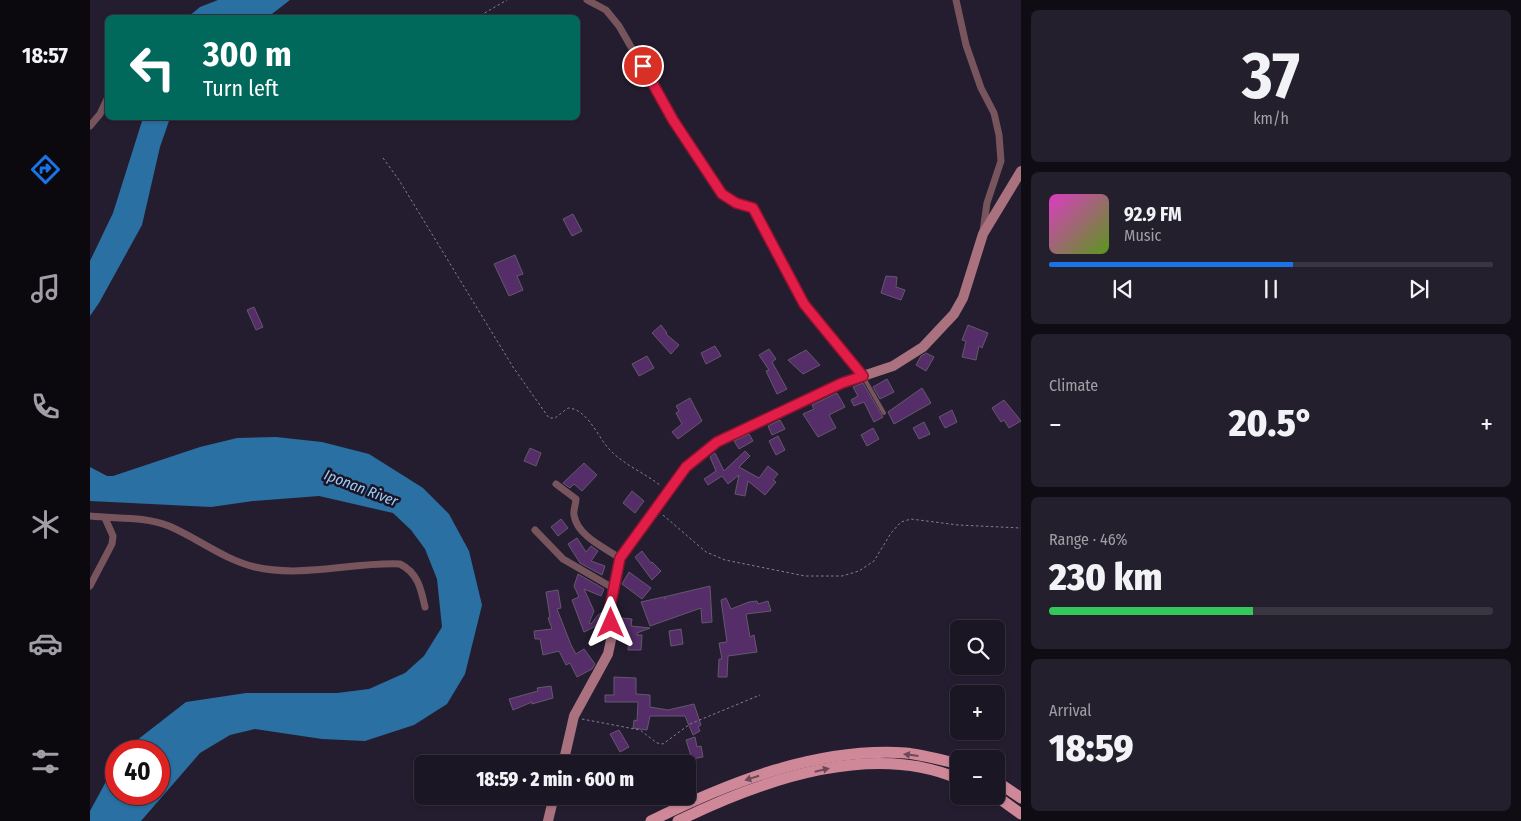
<!DOCTYPE html>
<html lang="en">
<head>
<meta charset="utf-8">
<style>
  :root { --surface:#1b1624; --page:#241f2c; --text:#f1f3f6; --muted:#a09fa6; --line:#393541; --accent:#1a73e8 }
  body { margin:0; font-family:"Fira Sans Condensed",sans-serif; background:var(--page); color:var(--text); height:100vh; display:flex; flex-direction:column; font-size:19px; white-space:nowrap }
  * { box-sizing:border-box; margin:0 }
  p { font-size:16px; color:var(--muted) }
  .icon { flex:none; width:28px; height:28px; fill:none; stroke:currentColor; stroke-width:2; stroke-linecap:round; stroke-linejoin:round }
  .map { position:relative; flex:1; overflow:hidden }
  .sheet { display:flex; flex-direction:column; gap:10px; padding:10px; background:#0f0c14; width:500px }
  .sheet>* { flex:none }
  .top-card { position:absolute; left:15px; top:15px; width:475px; height:105px; border-radius:8px; box-shadow:0 1px 4px #0004,0 0 0 1px var(--line); background:#00695c; color:#fff; overflow:hidden }
  .fabs { position:absolute; left:860px; top:620px; display:grid; gap:10px }
  .fabs a { display:grid; place-items:center; width:55px; height:55px; border-radius:8px; background:var(--surface); box-shadow:0 1px 4px #0004,0 0 0 1px var(--line); font-size:25px }
  .speed { position:absolute; left:15px; top:740px; display:flex; gap:10px; font-size:25px; font-weight:700; text-align:center }
  .speed>* { display:grid; place-content:center; width:65px; height:65px; border-radius:50%; background:var(--surface); box-shadow:0 1px 4px #0004,0 0 0 1px var(--line); line-height:1 }
  .speed .limit { border:8px solid #d22; background:#fff; color:#111 }
  .pin { position:absolute; display:grid; place-items:center; width:42px; height:42px; color:#fff; margin:-21px; border:2px solid #fff; border-radius:50%; box-shadow:0 1px 5px #0007 }
  .me { position:absolute; width:55px; margin:-28px; rotate:0deg; stroke-linejoin:round; filter:drop-shadow(0 0 4px #0008) }
  .turn { display:flex; align-items:center; gap:18px; height:105px; padding:0 15px; font-size:22px }
  .turn .icon { width:65px; height:65px; stroke-width:2.5 }
  .turn b { display:block; font-size:35px; line-height:42px }
  .big { font-size:38px; font-weight:800; line-height:1.1 }
  .sheet .card { flex:1; display:flex; flex-direction:column; justify-content:center; gap:8px; min-width:0; padding:0 18px; border-radius:8px; background:var(--page) }
  .sheet .dial { align-items:center; gap:0 }
  .dial b { font-size:65px; line-height:1 }
  .song { display:flex; align-items:center; gap:15px }
  .cover { width:60px; height:60px; border-radius:8px; background:linear-gradient(135deg,hsl(310 70% 55%),hsl(90 70% 35%)) }
  .played { height:5px; border-radius:2px; background:linear-gradient(90deg,var(--accent) 55%,var(--line) 55%) }
  .keys { display:flex; justify-content:space-around; direction:ltr }
  .heat { display:flex; justify-content:space-between; align-items:center; font-size:28px; direction:ltr }
  .charge { height:8px; border-radius:4px; background:linear-gradient(90deg,#34c759 46%,var(--line) 0) }
  .trip { position:absolute; left:324px; top:755px; width:282px; height:50px; border-radius:8px; background:var(--surface); box-shadow:0 1px 4px #0004,0 0 0 1px var(--line); font-weight:800; line-height:50px; text-align:center }
  main { display:flex; flex:1; min-height:0 }
  .menu { display:flex; flex-direction:column; width:90px; justify-content:space-around; align-items:center; background:#0b090e; color:var(--muted) }
  .menu .icon { width:35px; height:35px }
  .menu .active { color:var(--accent) }
  .menu b { font-size:22px; color:var(--text) }
  .map>svg:first-child { display:block }
</style>
</head>
<body>
<main>
<nav class="menu">
<b>18:57</b>
<svg class="icon active" aria-label="directions" viewBox="0 0 24 24"><path d="M12 3l9 9-9 9-9-9zM9 14v-3h6M13 9l2 2-2 2"/></svg>
<svg class="icon" aria-label="music" viewBox="0 0 24 24"><path d="M9 18V5l10-2v13"/><circle cx="6" cy="18" r="3"/><circle cx="16" cy="16" r="3"/></svg>
<svg class="icon" aria-label="phone" viewBox="0 0 24 24"><path d="M5 4h4l2 5-3 2q2 4 5 5l2-3 5 2v4C11 20 4 13 5 4z"/></svg>
<svg class="icon" aria-label="climate" viewBox="0 0 24 24"><path d="M12 3v18M4 7l16 10M4 17L20 7"/></svg>
<svg class="icon" aria-label="car" viewBox="0 0 24 24"><path d="M5 17H2v-5l4-1 3-4h7l3 4 3 1v5h-3M9 17h6M6 11h13"/><circle cx="7" cy="17" r="2"/><circle cx="17" cy="17" r="2"/></svg>
<svg class="icon" aria-label="filters" viewBox="0 0 24 24"><path d="M4 7h16M4 17h16"/><circle cx="9" cy="7" r="2"/><circle cx="15" cy="17" r="2"/></svg>
</nav>
<div class="map">
<svg width="931" height="821" viewBox="0 0 931 821">
  <rect width="100%" height="100%" fill="#241d30"/>
  <!-- water -->
  <g fill="#2a70a2">
    <path d="M128 0H200L178 17H98L110 7Z"/>
    <path d="M53 118H80L70 147 52 225 9 303 0 316V261L23 213Z"/>
    <path d="M186 437 232 442 279 454 333 488 359 514 379 551 392 605 375 674 357 704 324 725 275 741 232 739 165 729 140 735 110 753 51 821H0V811L26 763V794H69V751H33L96 702 156 693H247L279 689 315 673 334 656 352 627 347 579 335 549 321 530 303 513 229 496 163 501 121 507 0 501V467L17 476H23L110 447 147 438Z"/>
  </g>
  <!-- building -->
  <g fill="#552e69" stroke="#64586c">
    <path d="M483 214 492 231 482 236 473 219Z"/>
    <path d="M425 255 433 274 427 276 433 290 419 296 404 264Z"/>
    <path d="M796 276 807 277 806 287 815 290 811 300 791 293Z"/>
    <path d="M164 307 173 327 166 330 157 310Z"/>
    <path d="M571 325 577 333 576 334 589 345 581 354 562 333Z"/>
    <path d="M878 325 898 333 892 348 889 346 886 360 872 357 876 341 872 340Z"/>
    <path d="M625 346 631 356 616 364 611 353Z"/>
    <path d="M679 349 686 359 682 362 697 389 687 394 676 371 679 370 669 355Z"/>
    <path d="M716 350 730 365 713 374 698 360Z"/>
    <path d="M836 353 844 357 836 371 826 365 831 356Z"/>
    <path d="M557 356 564 368 549 376 542 364Z"/>
    <path d="M797 379 804 392 790 399 783 387Z"/>
    <path d="M773 383 793 417 784 422 774 402 764 406 761 400 768 396 763 387Z"/>
    <path d="M832 388 841 403 804 424 798 412Z"/>
    <path d="M747 393 755 407 739 415 746 428 728 437 713 414 724 409 722 405Z"/>
    <path d="M600 398 612 421 588 439 582 432 592 424 586 413 589 411 586 406Z"/>
    <path d="M914 400 931 421 919 428 914 420 911 422 902 408Z"/>
    <path d="M862 410 867 422 855 428 849 417Z"/>
    <path d="M690 420 695 429 682 435 678 426Z"/>
    <path d="M834 422 840 434 829 439 823 428Z"/>
    <path d="M783 428 789 439 777 446 771 435Z"/>
    <path d="M659 434 663 441 649 449 644 441Z"/>
    <path d="M688 436 695 450 686 455 679 441Z"/>
    <path d="M440 448 451 453 446 466 434 461Z"/>
    <path d="M655 451 660 456 649 467 669 478 678 466 688 474 683 480 686 482 675 495 658 481 655 496 645 494 649 475 638 484 632 476 618 485 614 479 626 471 620 457 625 453 634 471Z"/>
    <path d="M494 463 507 475 492 491 484 484 480 488 473 483Z"/>
    <path d="M542 491 554 501 545 513 533 503Z"/>
    <path d="M471 519 478 528 468 536 461 527Z"/>
    <path d="M487 538 496 552 501 546 508 551 501 561 515 566 512 575 490 563 478 544Z"/>
    <path d="M552 551 561 563 562 562 571 571 562 580 545 557Z"/>
    <path d="M539 572 561 588 552 599 532 584Z"/>
    <path d="M488 574 514 589 511 596 494 589 504 611 499 623 501 624 508 615 513 612 514 622 494 632 482 600 489 597 484 586Z"/>
    <path d="M620 586 622 622 612 623 611 608 560 626 551 602 573 597 576 599 574 597Z"/>
    <path d="M468 590 471 608 467 609 481 645 486 654 494 649 505 664 502 669 487 677 480 663 476 665 469 651 453 655 450 639H445L444 631 462 629 458 618 460 617 456 592Z"/>
    <path d="M636 598 641 609 659 602 667 601 668 604 678 601 681 611 656 614 660 637 664 635 667 652 638 656 637 677H628L629 659H632L629 643 637 642 631 600Z"/>
    <path d="M532 618 542 619 541 626 560 628 547 633V635H552L551 650H538L539 637 529 636Z"/>
    <path d="M591 629 593 644 581 646 579 631Z"/>
    <path d="M524 677 546 678V694L560 695V707L578 710 604 704 611 725 608 727 610 731 603 735 595 716H560L557 730 543 728 544 720 547 721 548 702H515V695H524Z"/>
    <path d="M461 686 463 698 442 704V702L423 710 419 699 448 691 447 688Z"/>
    <path d="M529 730 539 747 530 752 520 734Z"/>
    <path d="M605 737 607 747 611 746 613 757 602 759 596 740Z"/>
  </g>
  <g fill="none" stroke-linecap="round" stroke-linejoin="round">
    <!-- path -->
    <g stroke="#857f8f" stroke-width="1" stroke-dasharray="2.5 2.5" stroke-linecap="butt">
      <path d="M386 18 417 0"/>
      <path d="M293 158 309 180 423 367 459 418H465L478 408C498 409 508 438 520 450 534 465 555 473 571 486"/>
      <path d="M573 515 616 552 635 560 715 576H752L769 571 784 561 801 533 811 522 821 519 868 525 931 528"/>
      <path d="M492 719 550 730 567 743 573 744 600 724 670 695"/>
    </g>
    <!-- lane -->
    <path stroke="#78555d" stroke-width="4" d="M774 378 794 413"/>
    <!-- street -->
    <g stroke="#78555d" stroke-width="7">
      <path d="M497 0 516 10 529 26 583 120 632 195 646 203 663 209 714 304 773 376"/>
      <path d="M866 0 876 45 891 88 904 113 909 135 911 161 897 203 893 231"/>
      <path d="M0 126 10 114 18 97"/>
      <path d="M466 484 486 499C486 504 483 511 484 515 487 536 515 548 530 558"/>
      <path d="M0 516C27 519 53 516 79 526 109 539 133 559 165 567 213 578 262 562 310 564 328 573 331 589 335 607"/>
      <path d="M445 530 473 559 523 588"/>
      <path d="M0 586 22 544 23 536 15 518"/>
    </g>
    <!-- secondary -->
    <g stroke="#a9727e" stroke-width="10">
      <path d="M473 764 484 716 518 654 521 640 520 607 530 558 596 467 627 442 752 383 803 366 833 347 864 314 873 298 893 234 931 171"/>
      <path d="M458 821 464 796"/>
    </g>
    <!-- primary -->
    <g stroke="#cf8898" stroke-width="11">
      <path d="M906 781 931 798"/>
      <path d="M906 796 931 814"/>
      <path d="M561 821C639 782 728 747 816 753 834 755 852 760 869 764"/>
      <path d="M588 821C669 781 781 741 869 779"/>
    </g>
  </g>
  <!-- one-way arrows -->
  <defs><path id="oneway-solid" d="M-6-.8H1V-3.2L6.5 0L1 3.2V.8H-6Z" transform="scale(1.25)"/></defs>
  <g fill="#6c4859">
    <use href="#oneway-solid" transform="translate(821 755) rotate(-173)"/>
    <use href="#oneway-solid" transform="translate(732 770) rotate(-13)"/>
    <use href="#oneway-solid" transform="translate(662 778) rotate(162)"/>
  </g>
  <g fill="none" stroke-linecap="round" stroke-linejoin="round">
    <defs>
      <path id="route" d="M521 623 520 607 530 558 596 467 627 442 752 383 773 376 714 304 663 208 646 203 632 194 583 120 553 66"/>
    </defs>
    <!-- route casing -->
    <use href="#route" stroke="#92132f" stroke-width="12"/>
    <!-- route -->
    <use href="#route" stroke="#e11d48" stroke-width="9"/>
  </g>
  <g text-anchor="middle" dominant-baseline="central" stroke-width="5" stroke-linejoin="round" paint-order="stroke">
    <!-- water labels -->
    <g font-size="15" font-style="italic" fill="#98ccf7" stroke="#1b1426">
      <text transform="translate(271 488) rotate(21)">Iponan River</text>
    </g>
  </g>
</svg>
<div class="fabs">
<a><svg class="icon" aria-label="search" viewBox="0 0 24 24"><circle cx="10" cy="10" r="6"/><path d="M15 15l6 6"/></svg></a>
<a>+</a>
<a>−</a>
</div>
<div class="speed"><div class="limit">40</div></div>
<div class="pin" style="left:553px;top:66px;background:#d93025"><svg class="icon" aria-label="arrive" viewBox="0 0 24 24"><path d="M6 21V4h12l-3 4 3 4H6"/></svg></div>
<svg class="me" style="left:521px;top:623px" viewBox="-20 -20 40 40"><path d="M0-17L14 15 0 8-14 15z" fill="#e11d48" stroke="#fff" stroke-width="4"/></svg>
<div class="trip">18:59 · 2 min · 600 m</div>
<div class="top-card">
<div class="turn"><svg class="icon" aria-label="left" viewBox="0 0 24 24"><path d="M17 20v-9H6M10 6l-5 5 5 5"/></svg><div><b>300 m</b>Turn left</div></div>
</div>
</div>
<section class="sheet">
<div class="card dial"><b>37</b><p>km/h</p></div>
<div class="card">
<div class="song"><i class="cover"></i><div><b>92.9 FM</b><p>Music</p></div></div>
<div class="played"></div>
<div class="keys"><svg class="icon" aria-label="previous" viewBox="0 0 24 24"><path d="M18 5L8 12l10 7zM5 5v14"/></svg><svg class="icon" aria-label="pause" viewBox="0 0 24 24"><path d="M8 5v14M16 5v14"/></svg><svg class="icon" aria-label="next" viewBox="0 0 24 24"><path d="M6 5l10 7-10 7zM19 5v14"/></svg></div>
</div>
<div class="card"><p>Climate</p>
<div class="heat"><a>−</a><b class="big">20.5°</b><a>+</a></div>
</div>
<div class="card"><p>Range · 46%</p><b class="big">230 km</b><div class="charge"></div></div>
<div class="card"><p>Arrival</p><b class="big">18:59</b></div>
</section>
</main>
</body>
</html>
